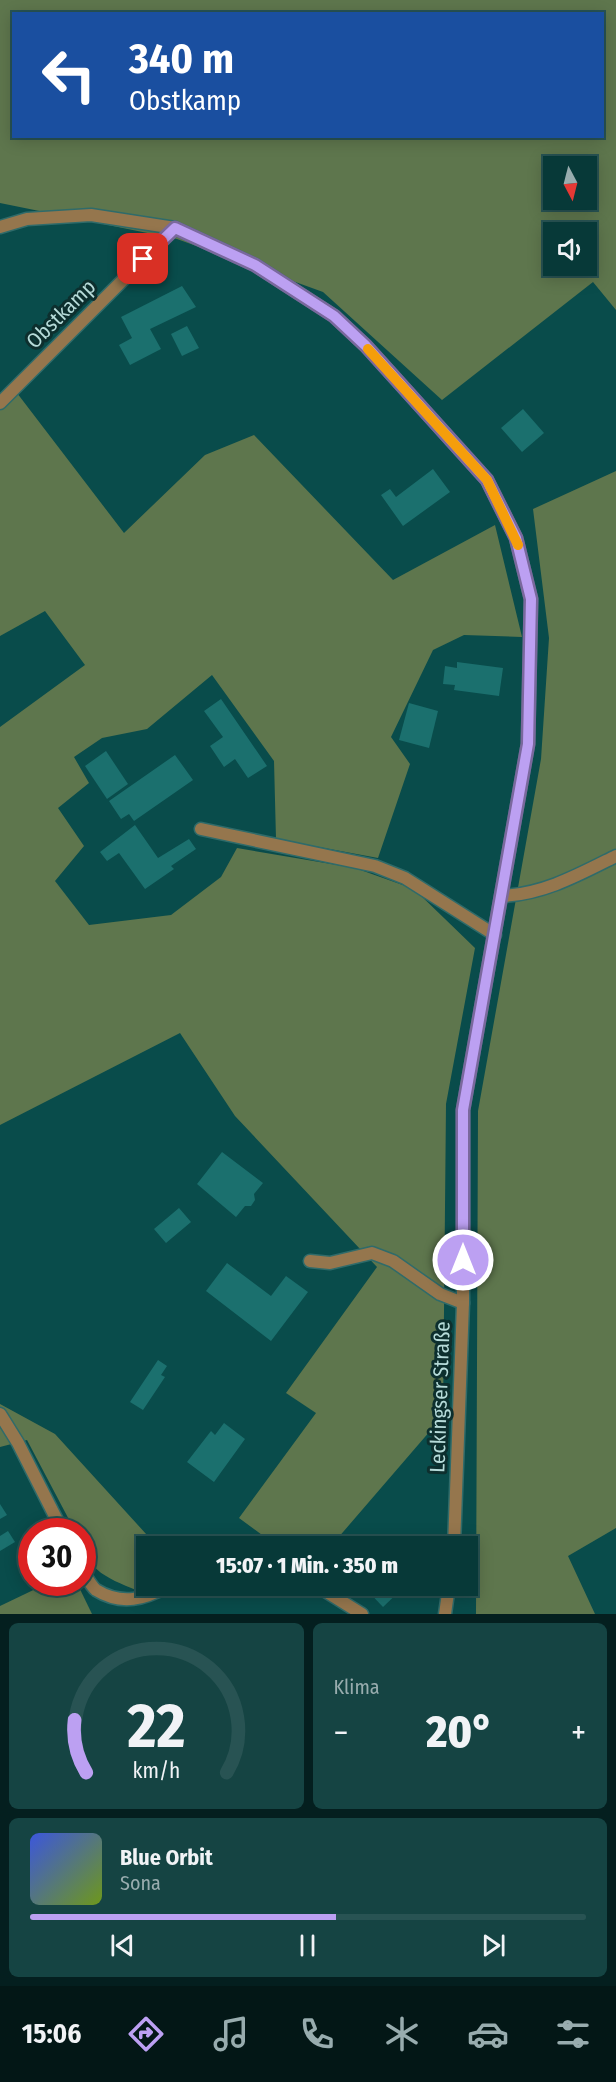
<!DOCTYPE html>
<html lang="de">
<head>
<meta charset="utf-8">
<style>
  :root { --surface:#073938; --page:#154443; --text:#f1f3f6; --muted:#98acae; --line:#285353; --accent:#bca0f2 }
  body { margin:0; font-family:"Fira Sans Condensed",sans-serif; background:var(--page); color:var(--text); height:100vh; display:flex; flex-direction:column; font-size:22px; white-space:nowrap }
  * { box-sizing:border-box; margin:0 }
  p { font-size:20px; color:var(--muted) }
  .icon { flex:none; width:33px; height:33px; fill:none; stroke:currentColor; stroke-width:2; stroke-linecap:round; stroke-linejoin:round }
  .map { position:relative; height:1614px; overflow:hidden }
  .drawer { display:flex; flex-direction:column; gap:9px; padding:9px; background:#041f1f; flex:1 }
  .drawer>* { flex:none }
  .hud { position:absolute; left:12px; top:12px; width:592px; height:126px; border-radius:0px; box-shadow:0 3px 15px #0003,0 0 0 2px var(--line); background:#1a4fa0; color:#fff; overflow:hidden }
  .needle { width:39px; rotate:173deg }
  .buttons { position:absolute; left:543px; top:156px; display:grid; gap:12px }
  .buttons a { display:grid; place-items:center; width:54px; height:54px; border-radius:0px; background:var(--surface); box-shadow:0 3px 15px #0003,0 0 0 2px var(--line); font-size:30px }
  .speed { position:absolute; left:18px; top:1518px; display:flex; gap:12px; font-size:30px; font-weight:700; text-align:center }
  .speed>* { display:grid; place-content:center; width:78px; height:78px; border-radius:50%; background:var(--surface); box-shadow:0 3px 15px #0003,0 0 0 2px var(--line); line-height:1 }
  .speed .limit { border:9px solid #d22; background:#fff; color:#111 }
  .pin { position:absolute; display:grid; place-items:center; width:51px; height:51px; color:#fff; margin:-26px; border-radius:12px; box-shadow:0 3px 9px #0006 }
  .me { position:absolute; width:66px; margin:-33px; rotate:0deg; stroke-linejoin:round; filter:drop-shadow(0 0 4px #0008) }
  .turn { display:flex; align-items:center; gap:21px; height:126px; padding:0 18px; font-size:27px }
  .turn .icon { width:78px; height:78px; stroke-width:2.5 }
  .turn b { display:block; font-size:42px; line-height:51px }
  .big { font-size:45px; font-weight:800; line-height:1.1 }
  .drawer .widget { flex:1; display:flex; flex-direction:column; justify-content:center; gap:9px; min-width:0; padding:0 21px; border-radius:9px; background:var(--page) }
  .drawer .dial { align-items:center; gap:0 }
  .dial svg { height:156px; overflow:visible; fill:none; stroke:var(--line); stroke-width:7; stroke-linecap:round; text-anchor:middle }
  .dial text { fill:var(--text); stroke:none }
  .song { display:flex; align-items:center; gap:18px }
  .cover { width:72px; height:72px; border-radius:9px; background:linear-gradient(135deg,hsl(230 70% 55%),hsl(80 70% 35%)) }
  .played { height:6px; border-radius:3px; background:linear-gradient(90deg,var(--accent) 55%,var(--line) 55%) }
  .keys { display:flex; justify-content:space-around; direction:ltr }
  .heat { display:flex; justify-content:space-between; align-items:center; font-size:33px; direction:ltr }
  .drawer .tiles { flex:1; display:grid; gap:9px; grid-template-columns:1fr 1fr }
  .widget:last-child { grid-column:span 2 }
  .trip { position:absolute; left:136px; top:1536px; width:342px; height:60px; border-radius:0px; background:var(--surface); box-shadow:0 3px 15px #0003,0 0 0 2px var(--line); font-weight:800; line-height:60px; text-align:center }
  .tab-bar { display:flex; height:96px; justify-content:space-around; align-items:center; background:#031716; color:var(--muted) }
  .tab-bar .icon { width:42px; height:42px }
  .tab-bar .selected { color:var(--accent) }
  .tab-bar b { font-size:27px; color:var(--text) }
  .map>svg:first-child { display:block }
</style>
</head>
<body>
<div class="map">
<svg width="616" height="1614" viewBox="0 0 616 1614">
  <rect width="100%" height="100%" fill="#094c4b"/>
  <!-- green -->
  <g fill="#5e764d" fill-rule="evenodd">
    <path d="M0 0H616V310L593 282 442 400 323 292 177 239 0 203ZM14 14H603V136H14ZM554 166H586V200H554ZM554 232H586V266H554Z"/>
    <path d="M17 393 124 533 205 455 254 435 393 580 495 525 522 637 464 635 433 650 391 737 410 764 378 858 276 839 274 761 212 675 147 729 102 738 74 757 89 783 58 808 84 846 55 881 89 925 171 915 221 877 237 848 355 868 414 889 475 948 446 1104 443 1416 331 1546H277L239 1518 316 1413 286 1393 377 1267 235 1116 180 1033 0 1125V727L85 665 45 611 0 636V410Z"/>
    <path d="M616 471V1528L568 1556 595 1614H476L478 1111 541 759 549 638 533 509Z"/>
    <path d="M0 1404 55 1434 157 1546H147V1586H154L143 1593C111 1579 83 1573 82 1532L75 1531 27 1440 0 1447Z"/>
    <path d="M48 1583H77L92 1614H0V1606Z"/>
  </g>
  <!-- building -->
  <g fill="#1b706e">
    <path d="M182 286 196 307 150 329 161 349 130 365 119 345 132 338 121 317Z"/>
    <path d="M187 326 199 348 182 356 171 334Z"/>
    <path d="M523 409 544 433 522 452 501 428Z"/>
    <path d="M433 469 450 492 403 526 381 495 390 489 396 497Z"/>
    <path d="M457 662 503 668 499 696 454 690 455 685 443 684 445 666 457 668Z"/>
    <path d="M221 699 267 766 248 778 235 759 224 767 210 746 223 737 204 711Z"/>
    <path d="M409 703 438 711 429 748 399 740Z"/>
    <path d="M106 751 128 784 107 799 85 766Z"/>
    <path d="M175 755 193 780 134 821 129 814 121 819 109 801Z"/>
    <path d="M135 825 158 858 189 839 196 849 171 866 174 869 145 889 119 853 107 861 100 852Z"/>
    <path d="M222 1152 263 1183 254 1194 255 1200 251 1206H245L236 1217 197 1184Z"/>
    <path d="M179 1208 191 1222 166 1243 154 1229Z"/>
    <path d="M227 1263 271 1296 286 1276 308 1292 271 1341 206 1291Z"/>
    <path d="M158 1360 167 1366 161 1375 165 1377 143 1410 130 1402Z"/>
    <path d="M224 1423 245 1439 214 1482 187 1462 211 1431 215 1435Z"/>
    <path d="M0 1504 7 1515 0 1519Z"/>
    <path d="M8 1531 15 1542 0 1551V1536Z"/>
    <path d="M363 1586H405L383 1607Z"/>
  </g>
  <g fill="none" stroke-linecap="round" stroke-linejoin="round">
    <defs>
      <g id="lane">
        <path d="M0 403 175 228"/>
        <path d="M201 829 375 866 405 878 495 935"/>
        <path d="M502 896C544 894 578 875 616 856"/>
        <path d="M310 1261 330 1263 372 1253 393 1261 440 1294 463 1303"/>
        <path d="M0 1414 18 1443 63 1532"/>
        <path d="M240 1546H260"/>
        <path d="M82 1570C86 1576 91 1586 96 1590 122 1606 145 1599 168 1586"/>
        <path d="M317 1586 362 1614"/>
      </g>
      <g id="street">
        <path d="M0 227 27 219 91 215 175 228 255 265 334 316 366 346 487 480 516 538 531 599 528 744 463 1110V1303L454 1546"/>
        <path d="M445 1614 449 1586"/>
      </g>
    </defs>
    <!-- lane casing -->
    <use href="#lane" stroke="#2f6b6a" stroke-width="15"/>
    <!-- street casing -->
    <use href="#street" stroke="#2f6b6a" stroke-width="15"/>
    <!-- lane -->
    <use href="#lane" stroke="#95764d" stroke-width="12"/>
    <!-- street -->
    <use href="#street" stroke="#95764d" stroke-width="12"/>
  </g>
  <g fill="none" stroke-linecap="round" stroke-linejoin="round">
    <defs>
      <path id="route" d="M143 259 175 228 255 265 334 316 366 346 487 480 516 538 531 599 528 744 463 1110V1260"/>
    </defs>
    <!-- route casing -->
    <use href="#route" stroke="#7a689d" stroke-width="15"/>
    <!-- route -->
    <use href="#route" stroke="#bca0f2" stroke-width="10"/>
    <!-- slow -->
    <path stroke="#f59e0b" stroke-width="10" d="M368 349 487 480 518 545"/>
  </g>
  <g text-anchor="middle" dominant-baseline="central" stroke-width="6" stroke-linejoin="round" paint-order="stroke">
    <!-- street labels -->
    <g font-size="21" fill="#b6dbd9" stroke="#0d2f2e">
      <text transform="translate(61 314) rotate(-45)">Obstkamp</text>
      <text transform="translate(440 1397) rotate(-88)">Leckingser Straße</text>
    </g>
  </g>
</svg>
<div class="buttons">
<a><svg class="needle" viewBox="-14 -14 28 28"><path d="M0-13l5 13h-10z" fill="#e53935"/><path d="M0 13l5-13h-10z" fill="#98acae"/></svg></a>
<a><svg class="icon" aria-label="sound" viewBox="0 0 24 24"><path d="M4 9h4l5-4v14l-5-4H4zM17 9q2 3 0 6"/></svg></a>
</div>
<div class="speed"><div class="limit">30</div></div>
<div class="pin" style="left:143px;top:259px;background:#d93025"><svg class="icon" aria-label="arrive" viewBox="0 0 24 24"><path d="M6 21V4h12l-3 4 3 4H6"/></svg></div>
<svg class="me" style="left:463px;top:1260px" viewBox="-20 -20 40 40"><circle r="17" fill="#bca0f2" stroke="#fff" stroke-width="3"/><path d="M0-11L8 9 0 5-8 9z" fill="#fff"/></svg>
<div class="trip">15:07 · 1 Min. · 350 m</div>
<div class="hud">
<div class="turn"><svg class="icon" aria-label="left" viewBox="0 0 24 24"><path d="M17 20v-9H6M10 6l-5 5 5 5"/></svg><div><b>340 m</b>Obstkamp</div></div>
</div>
</div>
<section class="drawer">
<div class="tiles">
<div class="widget dial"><svg viewBox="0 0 100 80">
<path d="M14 69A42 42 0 1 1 86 69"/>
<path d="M14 69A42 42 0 0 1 8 42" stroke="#bca0f2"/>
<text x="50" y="56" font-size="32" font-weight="700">22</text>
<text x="50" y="72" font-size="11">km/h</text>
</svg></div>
<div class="widget"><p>Klima</p>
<div class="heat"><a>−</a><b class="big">20°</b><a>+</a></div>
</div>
<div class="widget">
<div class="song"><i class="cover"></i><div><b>Blue Orbit</b><p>Sona</p></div></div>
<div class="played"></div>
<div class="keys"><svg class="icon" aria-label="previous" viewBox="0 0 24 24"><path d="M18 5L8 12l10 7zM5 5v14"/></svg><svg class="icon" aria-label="pause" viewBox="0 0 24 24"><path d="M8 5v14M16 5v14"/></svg><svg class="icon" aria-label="next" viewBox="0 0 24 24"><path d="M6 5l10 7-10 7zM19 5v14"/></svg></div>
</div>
</div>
</section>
<nav class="tab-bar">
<b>15:06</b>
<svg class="icon selected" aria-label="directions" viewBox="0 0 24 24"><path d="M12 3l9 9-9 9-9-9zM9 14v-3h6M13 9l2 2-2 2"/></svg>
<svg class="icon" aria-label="music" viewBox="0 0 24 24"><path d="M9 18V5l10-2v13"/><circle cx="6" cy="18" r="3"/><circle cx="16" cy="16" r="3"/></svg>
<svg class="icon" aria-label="phone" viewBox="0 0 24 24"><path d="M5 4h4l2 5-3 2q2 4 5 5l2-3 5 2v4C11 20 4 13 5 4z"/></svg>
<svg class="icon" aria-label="climate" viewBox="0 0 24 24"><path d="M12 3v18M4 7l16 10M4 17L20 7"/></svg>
<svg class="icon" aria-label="car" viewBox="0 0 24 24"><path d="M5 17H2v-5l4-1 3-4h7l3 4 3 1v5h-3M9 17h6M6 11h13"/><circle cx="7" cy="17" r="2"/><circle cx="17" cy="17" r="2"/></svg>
<svg class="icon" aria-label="filters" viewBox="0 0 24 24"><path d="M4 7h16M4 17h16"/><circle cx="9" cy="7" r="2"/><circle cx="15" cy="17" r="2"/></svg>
</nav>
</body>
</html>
